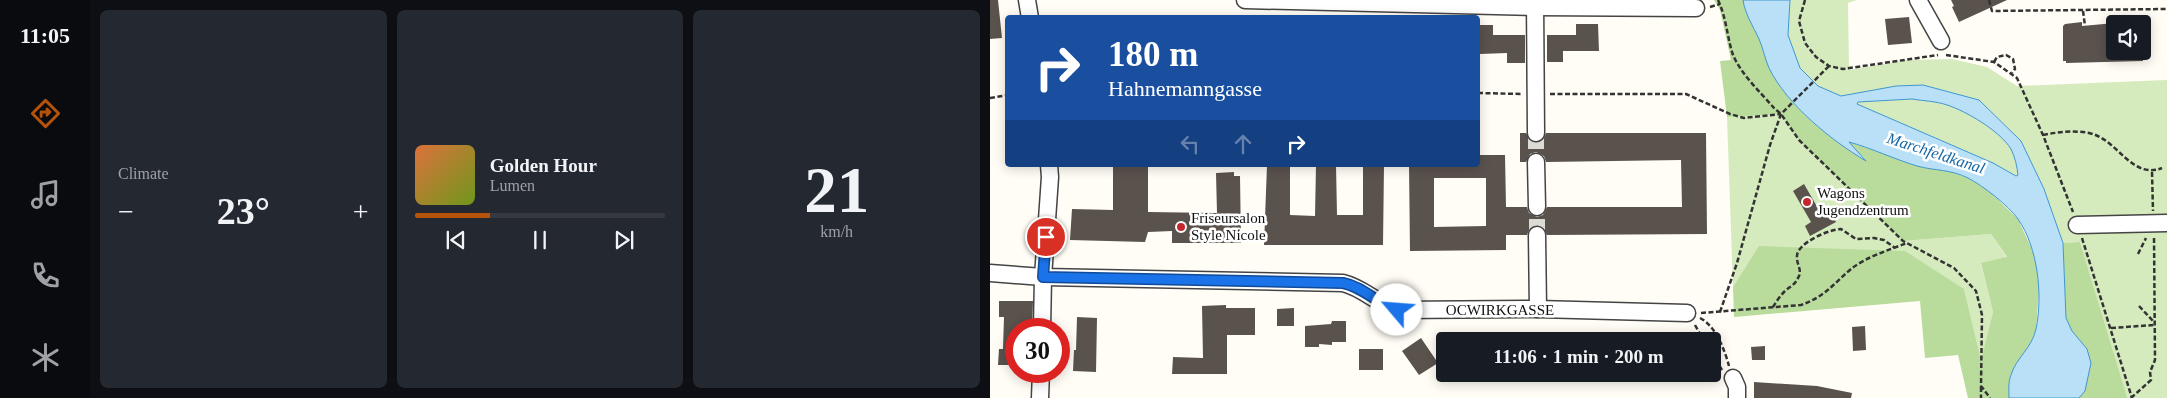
<!DOCTYPE html>
<html lang="en">
<head>
<meta charset="utf-8">
<style>
  :root { --surface:#171b24; --page:#242831; --text:#f1f3f6; --muted:#9ea1a6; --line:#363941; --accent:#b45309 }
  body { margin:0; font-family:Georgia,serif; background:var(--page); color:var(--text); height:100vh; display:flex; flex-direction:column; font-size:19px; white-space:nowrap }
  * { box-sizing:border-box; margin:0 }
  p { font-size:16px; color:var(--muted) }
  .icon { flex:none; width:28px; height:28px; fill:none; stroke:currentColor; stroke-width:2; stroke-linecap:round; stroke-linejoin:round }
  .map { position:relative; flex:1; overflow:hidden }
  .sheet { display:flex; flex-direction:column; gap:10px; padding:10px; background:#0d0f14; width:900px }
  .sheet>* { flex:none }
  .top-card { position:absolute; left:15px; top:15px; width:475px; height:152px; border-radius:5px; box-shadow:0 2px 12px #0003; background:#1a4fa0; color:#fff; overflow:hidden }
  .controls { position:absolute; left:1116px; top:15px; display:grid; gap:10px }
  .controls a { display:grid; place-items:center; width:45px; height:45px; border-radius:5px; background:var(--surface); box-shadow:0 2px 12px #0003; font-size:25px }
  .speed { position:absolute; left:15px; top:318px; display:flex; gap:10px; font-size:25px; font-weight:700; text-align:center }
  .speed>* { display:grid; place-content:center; width:65px; height:65px; border-radius:50%; background:var(--surface); box-shadow:0 2px 12px #0003; line-height:1 }
  .speed .limit { border:8px solid #d22; background:#fff; color:#111 }
  .pin { position:absolute; display:grid; place-items:center; width:42px; height:42px; color:#fff; margin:-21px; border:2px solid #fff; border-radius:50%; box-shadow:0 1px 5px #0007 }
  .me { position:absolute; width:55px; margin:-28px; rotate:297deg; stroke-linejoin:round; filter:drop-shadow(0 0 4px #0008) }
  .turn { display:flex; align-items:center; gap:18px; height:105px; padding:0 20px; font-size:22px }
  .turn .icon { width:65px; height:65px; stroke-width:2.5 }
  .turn b { display:block; font-size:35px; line-height:42px }
  .lanes { display:flex; align-items:center; height:48px; padding:0 20px; background:#0003; justify-content:center; gap:25px; direction:ltr }
  .lanes .off { opacity:.35 }
  .big { font-size:38px; font-weight:800; line-height:1.1 }
  .sheet .tile { flex:1; display:flex; flex-direction:column; justify-content:center; gap:8px; min-width:0; padding:0 18px; border-radius:8px; background:var(--page) }
  .sheet .dial { align-items:center; gap:0 }
  .dial b { font-size:65px; line-height:1 }
  .song { display:flex; align-items:center; gap:15px }
  .cover { width:60px; height:60px; border-radius:8px; background:linear-gradient(135deg,hsl(20 70% 55%),hsl(80 70% 35%)) }
  .played { height:5px; border-radius:2px; background:linear-gradient(90deg,var(--accent) 30%,var(--line) 30%) }
  .keys { display:flex; justify-content:space-around; direction:ltr }
  .heat { display:flex; justify-content:space-between; align-items:center; font-size:28px; direction:ltr }
  .sheet .tiles { flex:1; display:grid; gap:10px; grid-template-columns:repeat(3,1fr) }
  .trip { position:absolute; left:446px; top:332px; width:285px; height:50px; border-radius:5px; background:var(--surface); box-shadow:0 2px 12px #0003; font-weight:800; line-height:50px; text-align:center }
  main { display:flex; flex:1; min-height:0 }
  .tab-bar { display:flex; flex-direction:column; width:90px; justify-content:space-around; align-items:center; background:#090b0e; color:var(--muted) }
  .tab-bar .icon { width:35px; height:35px }
  .tab-bar .on { color:var(--accent) }
  .tab-bar b { font-size:22px; color:var(--text) }
  .map>svg:first-child { display:block }
</style>
</head>
<body>
<main>
<nav class="tab-bar">
<b>11:05</b>
<svg class="icon on" aria-label="directions" viewBox="0 0 24 24"><path d="M12 3l9 9-9 9-9-9zM9 14v-3h6M13 9l2 2-2 2"/></svg>
<svg class="icon" aria-label="music" viewBox="0 0 24 24"><path d="M9 18V5l10-2v13"/><circle cx="6" cy="18" r="3"/><circle cx="16" cy="16" r="3"/></svg>
<svg class="icon" aria-label="phone" viewBox="0 0 24 24"><path d="M5 4h4l2 5-3 2q2 4 5 5l2-3 5 2v4C11 20 4 13 5 4z"/></svg>
<svg class="icon" aria-label="climate" viewBox="0 0 24 24"><path d="M12 3v18M4 7l16 10M4 17L20 7"/></svg>
</nav>
<section class="sheet">
<div class="tiles">
<div class="tile"><p>Climate</p>
<div class="heat"><a>−</a><b class="big">23°</b><a>+</a></div>
</div>
<div class="tile">
<div class="song"><i class="cover"></i><div><b>Golden Hour</b><p>Lumen</p></div></div>
<div class="played"></div>
<div class="keys"><svg class="icon" aria-label="previous" viewBox="0 0 24 24"><path d="M18 5L8 12l10 7zM5 5v14"/></svg><svg class="icon" aria-label="pause" viewBox="0 0 24 24"><path d="M8 5v14M16 5v14"/></svg><svg class="icon" aria-label="next" viewBox="0 0 24 24"><path d="M6 5l10 7-10 7zM19 5v14"/></svg></div>
</div>
<div class="tile dial"><b>21</b><p>km/h</p></div>
</div>
</section>
<div class="map">
<svg width="1177" height="398" viewBox="0 0 1177 398">
  <rect width="100%" height="100%" fill="#fffdf5"/>
  <!-- green -->
  <g fill="#d5ebbd">
    <path d="M800 0H867L858 3 859 70 917 60 962 59 997 67 1027 86 1177 80V398H1137L1090 242 1073 243 1054 189 1031 141 989 100 933 85 851 96 828 86 810 68 798 35Z"/>
    <path d="M922 99C933 101 946 101 957 105 976 111 1010 131 1021 149 1025 157 1027 165 1028 175L1027 176 1003 163 867 104 868 102Z"/>
    <path d="M791 114 809 140 913 241 1001 234 1017 258 991 264 1003 312 991 361 974 289 769 247 743 287 737 117Z"/>
  </g>
  <!-- forest -->
  <g fill="#b9dc9c">
    <path d="M724 0H753C755 14 763 26 769 39 773 48 775 58 779 67 795 103 841 141 875 159L857 141 928 166 954 169 978 178 998 190 1028 219 1045 256 1049 290 1046 330 1038 350 1027 363 1020 376 1019 398H978L968 355 935 358 930 301 744 317 743 287 769 246 915 251 974 289 991 360 1003 312 991 263 1017 257 1001 234 913 241 809 140 791 114 737 117 730 61 741 60 730 10Z"/>
    <path d="M1090 242 1137 397V398H1089L1095 390 1097 349 1082 331 1076 318 1073 243Z"/>
  </g>
  <!-- water -->
  <path fill="#b9e0f7" stroke="#3f96cf" fill-rule="evenodd" d="M753 0H800L798 35 810 68 828 86 851 96 906 86 933 85 989 100 1031 141 1054 189 1073 243 1076 318 1082 331 1097 349 1101 363 1095 391 1089 398H1019C1019 391 1018 382 1021 375 1026 358 1042 348 1046 329 1053 295 1048 248 1028 219 1019 206 992 185 978 178 960 169 945 171 927 166 904 159 881 148 859 142L876 161C842 141 797 105 779 68 775 59 773 48 769 39 763 26 755 14 753 0ZM922 99C933 101 946 101 957 105 976 111 1010 131 1021 149 1025 157 1027 166 1028 175L1026 176 1003 163 867 104 868 102Z"/>
  <!-- building -->
  <g fill="#5a524d" fill-rule="evenodd">
    <path d="M0 0H8L12 38 0 39Z"/>
    <path d="M961 0H1017L969 22 962 7 964 6Z"/>
    <path d="M919 17 922 43 898 45 895 19Z"/>
    <path d="M1092 22V26L1125 23V51H1153V61L1076 63V61H1073V26L1075 24Z"/>
    <path d="M586 24H608L609 51H573V62H557V35H586Z"/>
    <path d="M489 25H503V35H535V63H517V53L490 54Z"/>
    <path d="M530 133H536L541 141 547 143 554 138 556 133H716L717 234 557 235 552 227 546 225 539 230 537 235H516V250L420 251 419 165H488V155H515L516 207H537L539 213 547 217 553 215 557 207H692L691 160 556 162 554 156 546 152 540 154 536 162H530ZM444 178H496V226L444 227Z"/>
    <path d="M277 165H300V215L325 216 326 165H346L347 215H373V165H394L393 245H274Z"/>
    <path d="M123 167H158V212L227 213 226 173 244 172V176H250L251 243H182V231L158 232 155 242 80 240 82 209 123 210Z"/>
    <path d="M814 184 833 217 841 213 846 222 820 236 815 226 821 222 803 191Z"/>
    <path d="M9 301H43L42 329H26V365H8L9 349H13L14 317H9Z"/>
    <path d="M236 305V308H265V335H237V374H182L183 357 213 358 212 306Z"/>
    <path d="M304 308V326H287V309Z"/>
    <path d="M87 317 107 318 106 372 83 371 84 350H86Z"/>
    <path d="M342 321H356V342H342V345L329 344V347H315V326L341 324Z"/>
    <path d="M875 326 876 350 863 351 862 327Z"/>
    <path d="M431 338 448 363 429 375 412 351Z"/>
    <path d="M775 346V360H762L761 347Z"/>
    <rect x="369" y="349" width="24" height="21"/>
    <path d="M764 382 827 386 862 393 861 398H764Z"/>
  </g>
  <g fill="none" stroke-linecap="round" stroke-linejoin="round">
    <!-- minor-tunnel -->
    <g stroke="#dbdad3" stroke-width="16" stroke-dasharray="16 8" stroke-linecap="butt">
      <path d="M546 133V162"/>
      <path d="M547 235V207"/>
    </g>
    <defs>
      <g id="minor">
        <path d="M37 0 40 18"/>
        <path d="M255 0 545 7 706 8"/>
        <path d="M545 0 546 133"/>
        <path d="M928 0 951 41"/>
        <path d="M546 162 547 207"/>
        <path d="M1087 225 1177 223"/>
        <path d="M547 235 548 309"/>
        <path d="M0 273 53 277 353 283C374 288 387 304 407 310L548 309 697 313"/>
        <path d="M52 329 53 277 60 177 59 165"/>
        <path d="M743 378 747 387V398"/>
        <path d="M50 398 51 371"/>
      </g>
    </defs>
    <!-- minor casing -->
    <use href="#minor" stroke="#444" stroke-width="19"/>
    <!-- path -->
    <g stroke="#333" stroke-width="2.5" stroke-dasharray="5 2.5" stroke-linecap="butt">
      <path d="M728 0C736 17 737 35 742 52 748 71 771 93 784 108L791 114 809 140 913 241 964 268 986 291 992 315 991 386 1000 398"/>
      <path d="M815 0 809 21 815 43 826 57 839 66 853 69 948 55"/>
      <path d="M999 0 1002 11 1177 9"/>
      <path d="M720 7 730 4"/>
      <path d="M1093 11 1095 26"/>
      <path d="M956 55 1004 62 1027 78 1053 135 1083 212"/>
      <path d="M1004 62 1007 57 1016 55 1023 59 1025 69 1022 73"/>
      <path d="M488 93 532 94"/>
      <path d="M560 94H696L740 114 754 118 791 114"/>
      <path d="M0 98 18 95"/>
      <path d="M1053 135C1068 132 1084 130 1099 133 1128 139 1141 180 1172 168"/>
      <path d="M1162 172 1163 211"/>
      <path d="M1092 238 1142 398"/>
      <path d="M1148 254 1156 238"/>
      <path d="M1149 306 1163 321"/>
      <path d="M783 307C786 302 790 296 794 292 799 287 805 285 808 278 813 270 806 264 807 256 807 243 840 229 851 229L866 239 884 238 894 240 905 248"/>
      <path d="M730 312 747 263 780 145 791 114 839 66"/>
      <path d="M711 313 811 305C836 296 842 285 861 269 876 257 899 250 917 243"/>
      <path d="M710 318C726 326 735 351 739 366"/>
      <path d="M705 325 714 341"/>
      <path d="M1121 328 1164 325"/>
      <path d="M722 354 732 370"/>
      <path d="M991 387V398"/>
      <path d="M1141 398 1161 380 1160 372 1165 360 1164 236"/>
    </g>
    <!-- minor -->
    <use href="#minor" stroke="#fff" stroke-width="16"/>
  </g>
  <g fill="none" stroke-linecap="round" stroke-linejoin="round">
    <defs>
      <path id="route" d="M56 237 53 277 353 283C374 287 387 304 407 310"/>
    </defs>
    <!-- route casing -->
    <use href="#route" stroke="#114b97" stroke-width="12"/>
    <!-- route -->
    <use href="#route" stroke="#1a73e8" stroke-width="9"/>
  </g>
  <!-- markers -->
  <g fill="#c4262e" stroke="#fff" stroke-width="2">
    <circle cx="817" cy="202" r="5"/>
    <circle cx="191" cy="227" r="5"/>
  </g>
  <g text-anchor="middle" dominant-baseline="central" stroke-width="5" stroke-linejoin="round" paint-order="stroke">
    <!-- poi labels -->
    <g font-size="15" fill="#111" stroke="#fff" text-anchor="start">
      <text x="827" y="193">Wagons<tspan x="827" dy="17">Jugendzentrum</tspan></text>
      <text x="201" y="218">Friseursalon<tspan x="201" dy="17">Style Nicole</tspan></text>
    </g>
    <!-- street labels -->
    <g font-size="15" fill="#111" stroke="#fff">
      <text x="510" y="310">OCWIRKGASSE</text>
    </g>
    <!-- water labels -->
    <g font-size="16" font-style="italic" fill="#1768a6" stroke="#fff">
      <text transform="translate(946 153) rotate(18)">Marchfeldkanal</text>
    </g>
  </g>
</svg>
<div class="controls">
<a><svg class="icon" aria-label="sound" viewBox="0 0 24 24"><path d="M4 9h4l5-4v14l-5-4H4zM17 9q2 3 0 6"/></svg></a>
</div>
<div class="speed"><div class="limit">30</div></div>
<div class="pin" style="left:56px;top:237px;background:#d93025"><svg class="icon" aria-label="arrive" viewBox="0 0 24 24"><path d="M6 21V4h12l-3 4 3 4H6"/></svg></div>
<svg class="me" style="left:407px;top:310px" viewBox="-20 -20 40 40"><circle r="19" fill="#fff"/><path d="M0-13L10 11 0 6-10 11z" fill="#1a73e8"/></svg>
<div class="trip">11:06 · 1 min · 200 m</div>
<div class="top-card">
<div class="turn"><svg class="icon" aria-label="right" viewBox="0 0 24 24"><path d="M7 20v-9h11M14 6l5 5-5 5"/></svg><div><b>180 m</b>Hahnemanngasse</div></div>
<div class="lanes"><svg class="icon off" aria-label="left" viewBox="0 0 24 24"><path d="M17 20v-9H6M10 6l-5 5 5 5"/></svg><svg class="icon off" aria-label="ahead" viewBox="0 0 24 24"><path d="M12 20V5M6 11l6-6 6 6"/></svg><svg class="icon" aria-label="right" viewBox="0 0 24 24"><path d="M7 20v-9h11M14 6l5 5-5 5"/></svg></div>
</div>
</div>
</main>
</body>
</html>
